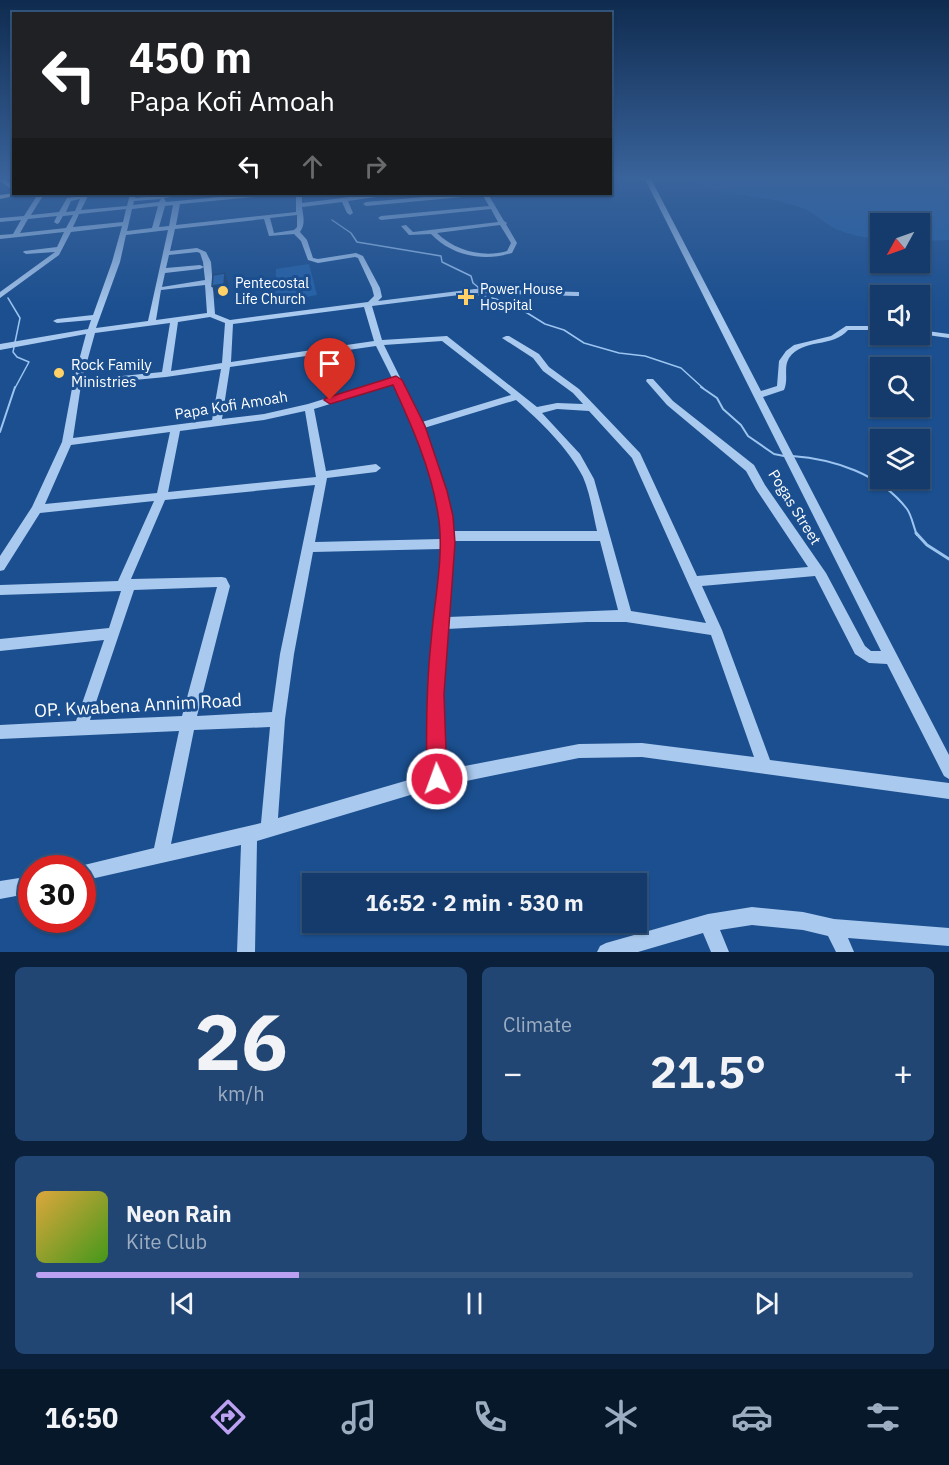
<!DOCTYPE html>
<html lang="en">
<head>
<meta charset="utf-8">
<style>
  :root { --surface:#143b6b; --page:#214673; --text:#f1f3f6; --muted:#9dadc1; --line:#33557e; --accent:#bca0f2 }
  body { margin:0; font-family:"IBM Plex Sans",sans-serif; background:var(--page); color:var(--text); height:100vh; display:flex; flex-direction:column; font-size:22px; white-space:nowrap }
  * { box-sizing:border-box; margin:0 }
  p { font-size:20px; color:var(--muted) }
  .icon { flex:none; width:33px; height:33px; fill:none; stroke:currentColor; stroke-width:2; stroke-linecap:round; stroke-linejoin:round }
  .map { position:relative; height:952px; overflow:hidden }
  .side { display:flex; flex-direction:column; gap:15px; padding:15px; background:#0b203b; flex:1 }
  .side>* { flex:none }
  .hud { position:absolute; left:12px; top:12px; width:600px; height:183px; border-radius:0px; box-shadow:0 2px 4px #0004,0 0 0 2px var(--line); background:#202124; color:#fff; overflow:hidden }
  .needle { width:39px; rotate:230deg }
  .fabs { position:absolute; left:870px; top:213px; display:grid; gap:12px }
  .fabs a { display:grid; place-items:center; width:60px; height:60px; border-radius:0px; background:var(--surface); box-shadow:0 2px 4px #0004,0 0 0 2px var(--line); font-size:30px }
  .speed { position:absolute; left:18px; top:855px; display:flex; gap:12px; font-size:30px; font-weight:700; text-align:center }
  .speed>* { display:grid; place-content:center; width:78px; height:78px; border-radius:50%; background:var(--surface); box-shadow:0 2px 4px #0004,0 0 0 2px var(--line); line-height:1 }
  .speed .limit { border:9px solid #d22; background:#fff; color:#111 }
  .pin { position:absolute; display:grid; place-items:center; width:51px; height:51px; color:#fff; margin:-62px -26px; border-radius:50% 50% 50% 0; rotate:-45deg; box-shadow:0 0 6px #0007 }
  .pin .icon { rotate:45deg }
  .me { position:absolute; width:66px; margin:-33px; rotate:358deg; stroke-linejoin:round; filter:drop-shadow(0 0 4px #0008) }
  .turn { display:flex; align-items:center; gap:21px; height:126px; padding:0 18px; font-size:27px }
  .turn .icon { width:78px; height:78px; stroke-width:2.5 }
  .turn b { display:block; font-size:42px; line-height:51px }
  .lanes { display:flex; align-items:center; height:57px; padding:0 18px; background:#0003; justify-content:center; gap:30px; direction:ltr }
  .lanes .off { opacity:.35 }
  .big { font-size:45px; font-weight:700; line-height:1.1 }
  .side .widget { flex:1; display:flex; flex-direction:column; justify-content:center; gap:9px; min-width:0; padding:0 21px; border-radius:9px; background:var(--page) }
  .side .dial { align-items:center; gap:0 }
  .dial b { font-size:78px; line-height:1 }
  .song { display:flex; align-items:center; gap:18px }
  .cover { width:72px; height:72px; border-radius:9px; background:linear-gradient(135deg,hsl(40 70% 55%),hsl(100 70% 35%)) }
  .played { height:6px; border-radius:3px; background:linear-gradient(90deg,var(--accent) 30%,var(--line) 30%) }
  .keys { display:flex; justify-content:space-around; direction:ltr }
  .heat { display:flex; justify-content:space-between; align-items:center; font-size:33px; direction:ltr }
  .side .tiles { flex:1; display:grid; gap:15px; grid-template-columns:1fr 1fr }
  .widget:last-child { grid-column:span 2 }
  .trip { position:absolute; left:302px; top:873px; width:345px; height:60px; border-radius:0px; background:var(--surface); box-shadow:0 2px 4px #0004,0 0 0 2px var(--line); font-weight:700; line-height:60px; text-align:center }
  .tab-bar { display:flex; height:96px; justify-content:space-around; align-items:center; background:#08182b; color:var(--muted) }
  .tab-bar .icon { width:42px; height:42px }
  .tab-bar .selected { color:var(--accent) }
  .tab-bar b { font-size:27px; color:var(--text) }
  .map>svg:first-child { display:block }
</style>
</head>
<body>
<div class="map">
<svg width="949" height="952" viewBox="0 0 949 952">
  <rect width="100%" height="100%" fill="#1b4f8f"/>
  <!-- green -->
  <g fill="#2461a8">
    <path d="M689 179H949V240L920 241V224H880V240C864 237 847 235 832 227 822 221 814 213 805 209 767 193 725 200 689 179Z"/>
    <path d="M309 264 317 295 275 303 276 269Z"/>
  </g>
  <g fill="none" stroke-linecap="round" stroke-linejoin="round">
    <!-- stream-far2 -->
    <g stroke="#9cc4f0" stroke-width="1.5">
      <path d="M332 220 351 233 357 242 441 256 442 262 471 276 473 283 478 287 479 295 496 299 524 311 545 324 564 330 584 343 619 353 645 356 681 368 703 388"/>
      <path d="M8 298 20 318 13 352 17 357 29 362 15 388"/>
    </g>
    <!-- stream-far1 -->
    <g stroke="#9cc4f0" stroke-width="2">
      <path d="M701 387 717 398 723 409 741 425 748 436 774 454 784 456"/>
      <path d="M0 432 15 387"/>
      <path d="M792 456C834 459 880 474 907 509 912 516 913 526 917 535"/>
    </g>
    <!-- stream -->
    <path stroke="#9cc4f0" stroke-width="3" d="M916 533 927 545 949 559"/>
    <!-- minor -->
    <g fill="#a9c9ee" fill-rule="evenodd">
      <path d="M0 179H5L14 186V191L0 181Z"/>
      <path d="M645 179H651L761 391 777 386 779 361 786 351 794 345 831 336 846 326H880V330H848C833 348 803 338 789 358 783 368 789 379 784 390L763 397 949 755V779L944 776 887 664 869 663 855 654 815 576 702 586 722 630 770 760 949 783V799L642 757 579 758 437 787 257 841 255 952H237L241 845 82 881V868H75L76 867 154 848 179 731 0 739V725L76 721 104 640 0 651V639L109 628 121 591 0 595V585L118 581 154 501 40 513 4 570 0 571V556L32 507 62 442 73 383 86 334 0 350V344L88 329 91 320 57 323 53 321 57 319 93 315 112 262 122 226 71 232 59 255 0 298V292L55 252 26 254 23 252 24 251 57 247 64 232 0 239V235L13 234 21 220 0 222V218L24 216 38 194H44L31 215 59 212 67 198 82 196 83 194H89L81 210 127 206 130 194H136L135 198 177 194H192L164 198 166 202 250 194H266L263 196 180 204 176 225 296 212V194H302V203L374 194 376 195V197L348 201 353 213 350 215 347 213 342 202 302 207C303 215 306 224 300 232L307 240 313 258 318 259 356 253 363 256 380 288 382 297 378 301 475 289 579 292V296H576L475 293 372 306 382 340 447 336 537 407 557 403 583 404 573 393 543 371 533 358 502 338 506 336H509L539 354 549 367 579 389 640 453 697 576 808 567 756 489 746 471 667 405 646 381 647 379H653L673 401 754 465 765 485 826 573 865 646 871 651H881ZM80 199 75 211 66 212 71 201ZM161 199 159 202 133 205 134 201ZM173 205 169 226 159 227 165 206ZM158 206 152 228 127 231 132 209ZM126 209 123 222 73 227 79 214ZM73 215 66 228 20 233 28 219 57 216 54 222 57 224 59 223 63 216ZM297 215V227L294 230 274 233 270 218ZM264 219 269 236 294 234 301 241 308 260 318 263 355 257 358 258 372 288 374 296 368 302 230 320 215 314 211 262 206 252 197 248 170 251 175 229ZM168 230 148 321 96 328 120 262 126 235ZM197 252 200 253 203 262 205 280 162 287 165 273 200 269 204 267 200 265 166 268 169 255ZM205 285 207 313 156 320 161 290ZM364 307 374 341 231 362 233 324ZM210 317 225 323 222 363 171 371 178 322ZM170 323 162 372 82 380 95 333ZM442 341 510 394 511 395 422 422 384 345ZM376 346 392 378 308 404 264 414 222 419 230 367ZM221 369 212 420 73 438 81 385 166 377ZM394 384C417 432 440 485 441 539L315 542 327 478 376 472 381 468 376 464 326 471 314 409ZM516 400C539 420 569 449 583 477 590 493 593 514 597 531H452C451 496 436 461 424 428ZM557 409 589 411 632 458 706 623 631 611 594 479 580 454 542 413ZM305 411 316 477 168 492 180 431 264 420ZM170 432 157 493 45 504 71 445ZM315 485 280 654 272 712 197 716 230 586 226 578 222 577 131 579 165 500ZM453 541H600L618 610 448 617ZM441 549 428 694 429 774 278 818 285 719 294 654 313 552ZM217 587 182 716 90 720 134 590ZM587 622H626L711 635 754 757 642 743 579 744 444 770 442 694 447 629ZM270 727 261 823 171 844 194 730Z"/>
      <path d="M459 194H476L473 196 366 206 363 204 366 202Z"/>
      <path d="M482 194H488L504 221 507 223 506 224 517 243 512 253C484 262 452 256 431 234L409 235 401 226 406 225 413 232 498 222 491 209 381 220 378 218 381 216 489 206ZM500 225 511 243 507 251C484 258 455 251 437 233Z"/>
      <path d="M920 330 949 334V338L920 334Z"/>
      <path d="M32 876V893L0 899V881Z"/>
      <path d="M752 907 803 912 834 919 949 928V946L848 938 854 952H836L828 936 803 930 752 925 720 930 729 952H711L703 933 638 952H597L600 946 606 943 708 914Z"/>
    </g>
    <!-- major -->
    <path fill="#f0f6ff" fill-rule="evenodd" d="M14 193 24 194 0 199V195Z"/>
  </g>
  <!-- shaded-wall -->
  <path fill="#1d4779" d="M225 273 229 285 228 296 216 298 212 286Z"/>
  <!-- building -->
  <path fill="#2a66ad" stroke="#1d4779" stroke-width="1.5" d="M225 273 224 284 212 286 213 275Z"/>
  <!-- sky -->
  <linearGradient id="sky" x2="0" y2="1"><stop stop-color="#0f2b4f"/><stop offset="0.57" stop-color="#39639b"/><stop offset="1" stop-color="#39639b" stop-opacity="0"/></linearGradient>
  <rect width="949" height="312" fill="url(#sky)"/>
  <!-- route -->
  <path fill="#e11d48" stroke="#92132f" stroke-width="1.5" d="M396 376 402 380 425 426 447 491 453 516 455 543 444 694 447 779 444 786 437 789 430 786 427 779C426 733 426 688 431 642 434 602 445 553 438 514 431 469 412 426 393 385L330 404 324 400 326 398Z"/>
  <!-- markers -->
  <g fill="#ffd166" stroke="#1b4f8f" stroke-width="2">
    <circle cx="223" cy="291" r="6"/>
    <path d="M463 288h6v6h6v6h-6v6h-6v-6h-6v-6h6z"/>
    <circle cx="59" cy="373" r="6"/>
  </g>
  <g text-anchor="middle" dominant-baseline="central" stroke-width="6" stroke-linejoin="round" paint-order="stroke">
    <!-- far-poi labels -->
    <g font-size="14" fill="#fff" stroke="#1b4f8f" text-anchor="start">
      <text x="235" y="283">Pentecostal<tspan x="235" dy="16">Life Church</tspan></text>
      <text x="480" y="289">Power House<tspan x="480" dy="16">Hospital</tspan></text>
    </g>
    <!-- poi labels -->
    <g font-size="15" fill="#fff" stroke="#1b4f8f" text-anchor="start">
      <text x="71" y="364">Rock Family<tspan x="71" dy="17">Ministries</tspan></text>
    </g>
    <!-- street labels -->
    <g font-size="15" fill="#fff" stroke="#1b4f8f">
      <text transform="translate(231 405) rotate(-9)">Papa Kofi Amoah</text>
      <text transform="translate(795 507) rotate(58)">Pogas Street</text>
    </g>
    <!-- near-street labels -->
    <g font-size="18" fill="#fff" stroke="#1b4f8f">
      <text transform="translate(138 705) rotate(-3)">OP. Kwabena Annim Road</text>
    </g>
  </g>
</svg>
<div class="fabs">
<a><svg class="needle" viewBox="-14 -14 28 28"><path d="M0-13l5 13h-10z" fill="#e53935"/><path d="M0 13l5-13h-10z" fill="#9dadc1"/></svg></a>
<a><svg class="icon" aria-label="sound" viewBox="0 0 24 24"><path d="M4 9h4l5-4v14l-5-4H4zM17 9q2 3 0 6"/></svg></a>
<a><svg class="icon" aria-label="search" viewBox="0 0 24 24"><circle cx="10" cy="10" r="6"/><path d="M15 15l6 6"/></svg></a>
<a><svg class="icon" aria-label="layers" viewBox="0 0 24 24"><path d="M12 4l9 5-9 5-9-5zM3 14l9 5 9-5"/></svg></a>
</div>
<div class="speed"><div class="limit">30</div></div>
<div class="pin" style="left:330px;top:400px;background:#d93025"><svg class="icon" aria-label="arrive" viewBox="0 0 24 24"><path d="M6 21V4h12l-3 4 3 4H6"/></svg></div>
<svg class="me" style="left:437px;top:779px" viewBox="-20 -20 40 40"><circle r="17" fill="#e11d48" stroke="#fff" stroke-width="3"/><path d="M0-11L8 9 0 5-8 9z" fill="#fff"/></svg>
<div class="trip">16:52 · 2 min · 530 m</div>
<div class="hud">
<div class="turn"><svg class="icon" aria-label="left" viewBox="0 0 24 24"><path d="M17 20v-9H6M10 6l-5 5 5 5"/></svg><div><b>450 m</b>Papa Kofi Amoah</div></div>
<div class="lanes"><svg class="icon" aria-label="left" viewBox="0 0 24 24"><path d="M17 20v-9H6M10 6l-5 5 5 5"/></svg><svg class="icon off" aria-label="ahead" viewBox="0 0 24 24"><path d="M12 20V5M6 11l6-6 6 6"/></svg><svg class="icon off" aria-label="right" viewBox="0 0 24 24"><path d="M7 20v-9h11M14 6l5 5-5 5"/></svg></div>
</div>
</div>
<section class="side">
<div class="tiles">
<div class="widget dial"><b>26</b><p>km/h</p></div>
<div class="widget"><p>Climate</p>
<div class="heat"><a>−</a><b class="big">21.5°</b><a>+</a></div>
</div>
<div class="widget">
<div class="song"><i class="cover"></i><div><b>Neon Rain</b><p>Kite Club</p></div></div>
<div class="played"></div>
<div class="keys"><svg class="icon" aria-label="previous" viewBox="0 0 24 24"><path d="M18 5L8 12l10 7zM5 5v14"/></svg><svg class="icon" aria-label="pause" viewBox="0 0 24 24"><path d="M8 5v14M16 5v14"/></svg><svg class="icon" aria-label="next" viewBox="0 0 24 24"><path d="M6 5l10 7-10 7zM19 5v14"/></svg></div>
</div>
</div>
</section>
<nav class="tab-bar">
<b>16:50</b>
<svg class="icon selected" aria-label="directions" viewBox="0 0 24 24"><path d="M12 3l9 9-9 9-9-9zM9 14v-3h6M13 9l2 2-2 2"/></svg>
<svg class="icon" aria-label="music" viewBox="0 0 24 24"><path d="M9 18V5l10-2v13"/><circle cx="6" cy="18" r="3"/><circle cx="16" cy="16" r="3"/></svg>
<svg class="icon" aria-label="phone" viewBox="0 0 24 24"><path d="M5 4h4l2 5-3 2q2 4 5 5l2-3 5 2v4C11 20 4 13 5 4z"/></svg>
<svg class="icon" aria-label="climate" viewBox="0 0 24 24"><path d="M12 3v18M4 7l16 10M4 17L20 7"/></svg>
<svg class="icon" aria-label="car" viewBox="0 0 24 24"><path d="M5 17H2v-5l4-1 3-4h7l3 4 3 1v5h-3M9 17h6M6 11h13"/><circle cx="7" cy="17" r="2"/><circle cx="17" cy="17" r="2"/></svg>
<svg class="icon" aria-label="filters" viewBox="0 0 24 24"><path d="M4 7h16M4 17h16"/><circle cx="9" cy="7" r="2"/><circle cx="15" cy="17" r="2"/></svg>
</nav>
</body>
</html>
